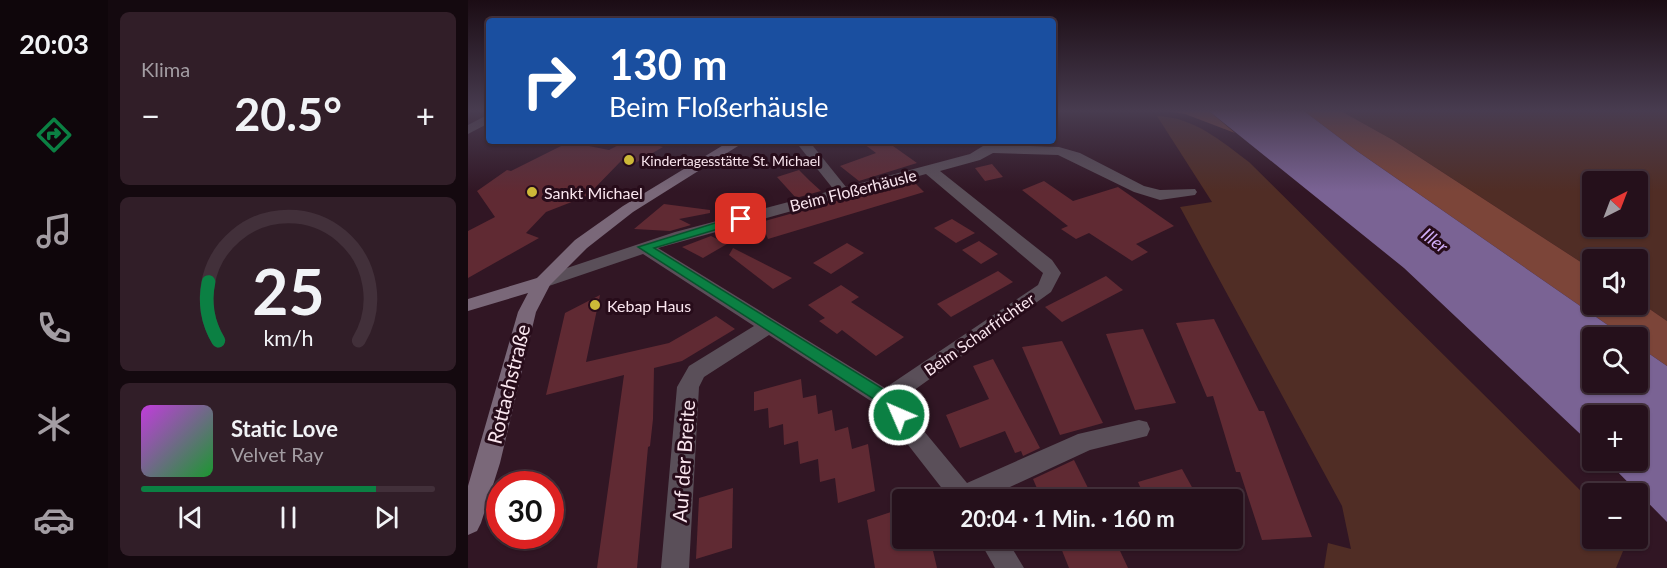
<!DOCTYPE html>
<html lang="de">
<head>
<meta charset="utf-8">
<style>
  :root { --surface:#25101b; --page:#311e28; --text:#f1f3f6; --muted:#a39da3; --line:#42303a; --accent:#0b8043 }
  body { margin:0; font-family:Lato,sans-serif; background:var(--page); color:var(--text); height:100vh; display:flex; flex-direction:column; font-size:22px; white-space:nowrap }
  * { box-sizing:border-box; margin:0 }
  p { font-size:20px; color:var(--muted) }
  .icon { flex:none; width:33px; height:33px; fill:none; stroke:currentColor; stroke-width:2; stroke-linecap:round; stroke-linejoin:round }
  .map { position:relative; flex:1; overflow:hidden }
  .side { display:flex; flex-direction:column; gap:12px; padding:12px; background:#14090f; width:360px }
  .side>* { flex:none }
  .guide { position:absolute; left:18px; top:18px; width:570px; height:126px; border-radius:6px; box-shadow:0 2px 4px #0004,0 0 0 2px var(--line); background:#1a4fa0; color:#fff; overflow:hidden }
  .needle { width:39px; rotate:42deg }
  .fabs { position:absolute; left:1114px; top:171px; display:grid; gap:12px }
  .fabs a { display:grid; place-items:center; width:66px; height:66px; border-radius:6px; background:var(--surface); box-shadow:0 2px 4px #0004,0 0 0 2px var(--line); font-size:30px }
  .speed { position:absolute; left:18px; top:471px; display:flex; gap:12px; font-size:30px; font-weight:700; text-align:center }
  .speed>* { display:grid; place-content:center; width:78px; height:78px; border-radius:50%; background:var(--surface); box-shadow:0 2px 4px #0004,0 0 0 2px var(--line); line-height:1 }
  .speed .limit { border:9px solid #d22; background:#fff; color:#111 }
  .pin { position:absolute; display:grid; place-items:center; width:51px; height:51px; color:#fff; margin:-26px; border-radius:12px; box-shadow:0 3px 9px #0006 }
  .me { position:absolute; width:66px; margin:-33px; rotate:315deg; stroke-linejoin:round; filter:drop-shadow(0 0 4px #0008) }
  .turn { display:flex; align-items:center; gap:21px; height:126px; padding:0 24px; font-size:27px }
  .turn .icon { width:78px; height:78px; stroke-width:2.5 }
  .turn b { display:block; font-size:42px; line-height:51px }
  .big { font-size:45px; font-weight:700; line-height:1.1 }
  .side .widget { flex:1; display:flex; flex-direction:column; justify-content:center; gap:9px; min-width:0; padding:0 21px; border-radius:9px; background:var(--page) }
  .side .dial { align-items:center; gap:0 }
  .dial svg { height:156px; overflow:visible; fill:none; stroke:var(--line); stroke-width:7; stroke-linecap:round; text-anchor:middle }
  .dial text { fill:var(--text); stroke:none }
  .song { display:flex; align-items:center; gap:18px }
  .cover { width:72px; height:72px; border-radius:9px; background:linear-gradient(135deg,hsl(290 70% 55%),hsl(130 70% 35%)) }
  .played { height:6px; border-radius:3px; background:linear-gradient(90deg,var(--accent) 80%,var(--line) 80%) }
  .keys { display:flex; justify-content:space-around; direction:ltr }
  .heat { display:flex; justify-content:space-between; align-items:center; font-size:33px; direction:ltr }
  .trip { position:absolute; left:424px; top:489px; width:351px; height:60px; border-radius:6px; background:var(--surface); box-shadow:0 2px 4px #0004,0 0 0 2px var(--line); font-weight:700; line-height:60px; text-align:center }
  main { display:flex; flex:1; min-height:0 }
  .tab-bar { display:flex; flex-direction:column; width:108px; justify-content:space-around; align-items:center; background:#0f060b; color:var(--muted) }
  .tab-bar .icon { width:42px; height:42px }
  .tab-bar .current { color:var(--accent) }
  .tab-bar b { font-size:27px; color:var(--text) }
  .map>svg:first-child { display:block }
</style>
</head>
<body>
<main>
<nav class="tab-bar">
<b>20:03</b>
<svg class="icon current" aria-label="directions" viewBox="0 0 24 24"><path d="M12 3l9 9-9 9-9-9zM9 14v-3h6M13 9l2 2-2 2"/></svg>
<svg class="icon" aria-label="music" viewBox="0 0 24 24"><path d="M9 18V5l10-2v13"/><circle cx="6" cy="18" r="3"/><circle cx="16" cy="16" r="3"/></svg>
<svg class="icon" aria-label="phone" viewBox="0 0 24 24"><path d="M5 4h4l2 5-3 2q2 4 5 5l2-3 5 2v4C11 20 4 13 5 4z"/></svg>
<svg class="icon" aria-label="climate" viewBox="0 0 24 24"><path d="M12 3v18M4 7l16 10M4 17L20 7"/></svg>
<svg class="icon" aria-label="car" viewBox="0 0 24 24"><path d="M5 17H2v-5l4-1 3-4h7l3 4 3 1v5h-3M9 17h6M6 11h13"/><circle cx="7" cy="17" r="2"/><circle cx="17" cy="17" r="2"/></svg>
</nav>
<section class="side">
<div class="widget"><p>Klima</p>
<div class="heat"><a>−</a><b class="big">20.5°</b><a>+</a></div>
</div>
<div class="widget dial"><svg viewBox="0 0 100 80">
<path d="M14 69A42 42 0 1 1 86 69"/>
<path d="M14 69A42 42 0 0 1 9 39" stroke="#0b8043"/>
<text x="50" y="56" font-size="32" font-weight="700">25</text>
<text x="50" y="72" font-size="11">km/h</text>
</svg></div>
<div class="widget">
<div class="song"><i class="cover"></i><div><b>Static Love</b><p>Velvet Ray</p></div></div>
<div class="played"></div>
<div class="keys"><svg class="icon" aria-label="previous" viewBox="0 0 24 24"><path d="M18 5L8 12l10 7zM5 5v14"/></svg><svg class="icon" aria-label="pause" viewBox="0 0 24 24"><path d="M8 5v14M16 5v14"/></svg><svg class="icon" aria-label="next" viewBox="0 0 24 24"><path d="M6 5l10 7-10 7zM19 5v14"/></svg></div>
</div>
</section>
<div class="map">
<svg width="1199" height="568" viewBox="0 0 1199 568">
  <rect width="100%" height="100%" fill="#311624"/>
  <!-- green -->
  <g fill="#502d25" fill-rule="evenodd">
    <path d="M873 111H1199V321L1170 301V260H1125V270L925 140ZM1125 182H1170V226H1125Z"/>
    <path d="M689 116C726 117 753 141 781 162L1125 503V538L1160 539 1148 568H856L860 543 883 549 874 506 712 207 744 202Z"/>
  </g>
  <!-- forest -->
  <g fill="#7c4539">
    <path d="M696 111H741L767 133 717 114Z"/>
    <path d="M836 111H873L925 140 1125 270V304H1170V301L1199 321V366L1170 346V338L1157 337 889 151Z"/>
  </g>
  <!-- water -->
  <path fill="#7a6394" d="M741 111H836L889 151 1157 337 1125 338V382H1170V346L1199 366V522L1139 461 1170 460V416H1125V446L936 268Z"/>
  <!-- building -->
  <g fill="#602a33">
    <path d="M158 141H175L195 147 167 163 154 160 119 196 78 212 58 233 71 238 0 278V231L27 217 9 191 39 170 43 171 101 142 141 150Z"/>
    <path d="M392 141H418L449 163 391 181 372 166 408 153Z"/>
    <path d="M524 164 535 177 517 181 507 168Z"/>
    <path d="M331 170 342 181 353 191 328 198 309 177Z"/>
    <path d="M444 180 456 192 300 239 293 222Z"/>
    <path d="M576 181 605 201 650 187 706 226 668 244 680 252 664 261 621 233 608 239 593 229 600 226 554 190Z"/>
    <path d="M196 204 242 210V213L211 219 223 225 202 231 166 229Z"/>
    <path d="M484 219 507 233 488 243 466 228Z"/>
    <path d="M243 236 259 244 235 258 214 247Z"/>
    <path d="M511 241 530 254 513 264 494 250Z"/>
    <path d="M379 243 396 253 363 274 345 263Z"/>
    <path d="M265 248 324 278 305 289 261 255Z"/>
    <path d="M530 271 545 282 483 317 469 304Z"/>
    <path d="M638 276 655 290 594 322 577 307Z"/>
    <path d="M373 285 391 297 383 302 436 337 408 356 374 330 369 334 351 321 357 318 340 305Z"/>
    <path d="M132 295 118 362 201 343 248 316 267 329 214 361 186 368 185 419 182 446 180 447 169 568H129L156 375 78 395 97 313Z"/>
    <path d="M746 319 791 411H796L844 537 794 540 772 472H768L745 396 739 397 708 323Z"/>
    <path d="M675 329 708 403 667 410 638 334Z"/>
    <path d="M594 341 635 423 592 435 554 347Z"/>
    <path d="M525 359 572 448 555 456 553 451 547 453 537 431 492 448 478 415 521 399 505 366Z"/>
    <path d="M333 379 335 398 348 395 350 414 364 410 367 431 380 427 384 449 400 444 407 491 370 503 367 478 352 482 350 459 332 464 330 441 316 445 315 424 301 428 300 408 286 411V392Z"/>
    <path d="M606 460 626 500H574L565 479Z"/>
    <path d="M714 469 731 500H678L670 482Z"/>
    <path d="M265 488 264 548 228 559 231 498Z"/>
    <path d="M435 508V538H462L469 568H407L399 520Z"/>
    <path d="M589 538H646L660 568H601Z"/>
  </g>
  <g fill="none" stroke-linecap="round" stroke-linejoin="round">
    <!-- street -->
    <g fill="#5a4f59" fill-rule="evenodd">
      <path d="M21 114V123L0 134V125Z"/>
      <path d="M327 141H341L378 187 502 154 523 141H537L533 145 591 147 612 153 676 186 692 190 727 189 729 192 727 195 692 200 666 192 590 155 525 153 512 160 472 171 584 260 593 273 583 292 431 401 499 483 610 434 671 420 679 422 682 429 679 436 622 450 514 500H483L409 405 301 335 236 377 231 387 221 568H193L209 387 221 366 286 326 175 254 75 288 66 282 69 278 207 232 366 190ZM458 174 575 273 570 285 417 388 190 248Z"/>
      <path d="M510 538H538L556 568H527Z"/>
    </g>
    <!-- secondary -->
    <path fill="#7a6879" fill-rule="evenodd" d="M262 141H278L165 212 119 248 82 285 68 312 32 463 13 523 9 531 0 535V486L50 312 60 293 0 311V299L69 278 107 240 155 206Z"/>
  </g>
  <!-- sky -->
  <linearGradient id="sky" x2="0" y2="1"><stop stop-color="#1b0c14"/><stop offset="0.58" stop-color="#483c50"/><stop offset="1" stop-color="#483c50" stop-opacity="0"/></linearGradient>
  <rect width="1199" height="191" fill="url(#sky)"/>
  <!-- route -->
  <path fill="#0b8043" stroke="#07532c" stroke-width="1.5" d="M273 215 277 216V221L186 248 423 394 440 415 437 420H425L412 403 170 247Z"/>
  <!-- markers -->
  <g fill="#cdb938" stroke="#270c1a" stroke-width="2">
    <circle cx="161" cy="160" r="6"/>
    <circle cx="64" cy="192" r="6"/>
    <circle cx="127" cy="305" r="6"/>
  </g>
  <g text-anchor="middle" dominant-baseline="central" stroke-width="6" stroke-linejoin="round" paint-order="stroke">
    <!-- far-poi labels -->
    <g font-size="14" fill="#fae6ef" stroke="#270c1a" text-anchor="start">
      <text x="173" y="160">Kindertagesstätte St. Michael</text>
    </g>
    <!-- street labels -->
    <g font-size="16" fill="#fae6ef" stroke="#270c1a">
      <text transform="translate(385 190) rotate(-14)">Beim Floßerhäusle</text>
      <text transform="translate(511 334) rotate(-35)">Beim Scharfrichter</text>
    </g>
    <!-- poi labels -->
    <g font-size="16" fill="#fae6ef" stroke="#270c1a" text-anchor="start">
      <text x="76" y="192">Sankt Michael</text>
      <text x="139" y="305">Kebap Haus</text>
    </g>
    <!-- water labels -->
    <g font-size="18" font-style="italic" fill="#d1aef9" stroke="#270c1a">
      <text transform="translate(967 240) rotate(38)">Iller</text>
    </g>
    <!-- near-street labels -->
    <g font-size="20" fill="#fae6ef" stroke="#270c1a">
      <text transform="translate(40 384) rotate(-76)">Rottachstraße</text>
      <text transform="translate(215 461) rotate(-86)">Auf der Breite</text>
    </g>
  </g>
</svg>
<div class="fabs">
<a><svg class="needle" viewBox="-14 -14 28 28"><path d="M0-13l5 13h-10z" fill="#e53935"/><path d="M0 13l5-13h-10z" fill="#a39da3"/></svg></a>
<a><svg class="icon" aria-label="sound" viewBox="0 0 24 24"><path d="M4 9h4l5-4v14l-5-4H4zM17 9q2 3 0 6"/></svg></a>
<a><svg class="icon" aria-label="search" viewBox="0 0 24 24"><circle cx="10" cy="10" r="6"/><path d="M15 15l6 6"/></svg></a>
<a>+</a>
<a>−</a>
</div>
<div class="speed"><div class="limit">30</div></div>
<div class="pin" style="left:273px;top:219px;background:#d93025"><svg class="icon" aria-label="arrive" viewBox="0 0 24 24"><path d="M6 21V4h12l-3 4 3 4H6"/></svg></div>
<svg class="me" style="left:431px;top:415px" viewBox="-20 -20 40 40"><circle r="17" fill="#0b8043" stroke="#fff" stroke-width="3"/><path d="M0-11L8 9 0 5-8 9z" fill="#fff"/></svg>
<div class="trip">20:04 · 1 Min. · 160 m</div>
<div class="guide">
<div class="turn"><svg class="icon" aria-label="right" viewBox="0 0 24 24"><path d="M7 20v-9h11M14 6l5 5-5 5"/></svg><div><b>130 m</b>Beim Floßerhäusle</div></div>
</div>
</div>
</main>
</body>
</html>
